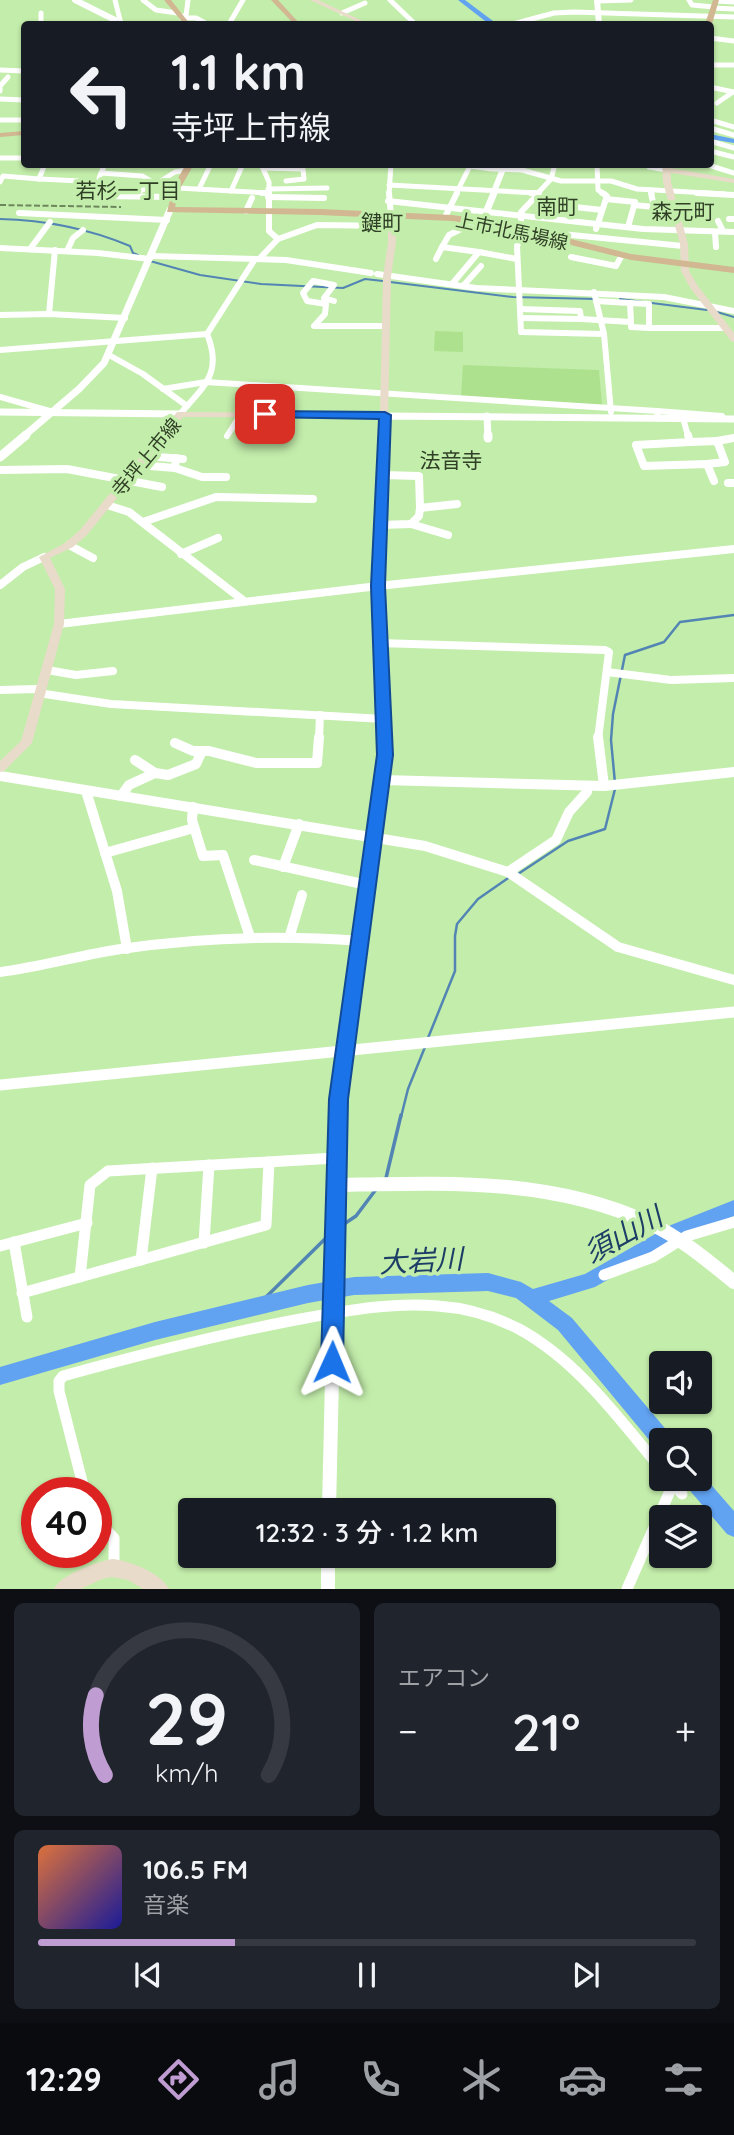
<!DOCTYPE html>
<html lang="ja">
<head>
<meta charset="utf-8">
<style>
  :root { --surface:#171b24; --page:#20242c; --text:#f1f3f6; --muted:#9ea1a6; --line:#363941; --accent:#bf9cd1 }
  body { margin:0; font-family:Quicksand,"Noto Sans JP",sans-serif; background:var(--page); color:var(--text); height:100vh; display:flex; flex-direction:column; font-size:26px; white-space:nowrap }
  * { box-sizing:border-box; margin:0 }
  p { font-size:23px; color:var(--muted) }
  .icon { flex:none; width:38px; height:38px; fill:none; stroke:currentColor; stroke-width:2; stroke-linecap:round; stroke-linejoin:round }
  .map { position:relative; height:1589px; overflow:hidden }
  .details { display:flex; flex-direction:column; gap:14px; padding:14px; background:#0d0f14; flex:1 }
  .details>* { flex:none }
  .top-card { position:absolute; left:21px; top:21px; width:693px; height:147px; border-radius:7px; box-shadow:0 2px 5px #0004; background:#171b24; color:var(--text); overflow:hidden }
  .fabs { position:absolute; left:649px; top:1351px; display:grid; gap:14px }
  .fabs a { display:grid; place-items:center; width:63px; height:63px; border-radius:7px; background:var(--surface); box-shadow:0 2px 5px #0004; font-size:35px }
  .speed { position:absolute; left:21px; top:1477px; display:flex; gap:14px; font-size:35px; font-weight:700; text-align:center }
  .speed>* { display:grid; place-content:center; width:91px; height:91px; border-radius:50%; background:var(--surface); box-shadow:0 2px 5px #0004; line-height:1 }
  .speed .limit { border:10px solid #d22; background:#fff; color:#111 }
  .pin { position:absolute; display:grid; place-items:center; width:60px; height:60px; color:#fff; margin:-30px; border-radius:14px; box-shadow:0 4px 10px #0006 }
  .me { position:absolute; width:77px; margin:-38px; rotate:1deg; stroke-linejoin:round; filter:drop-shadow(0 0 5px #0008) }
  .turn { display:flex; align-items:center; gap:24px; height:147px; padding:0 35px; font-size:32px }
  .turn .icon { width:91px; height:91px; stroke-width:2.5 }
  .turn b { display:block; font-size:49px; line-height:60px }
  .big { font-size:52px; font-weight:600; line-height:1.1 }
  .details .widget { flex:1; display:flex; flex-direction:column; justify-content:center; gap:10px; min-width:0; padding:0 24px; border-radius:10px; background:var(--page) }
  .details .dial { align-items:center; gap:0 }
  .dial svg { height:182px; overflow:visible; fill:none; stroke:var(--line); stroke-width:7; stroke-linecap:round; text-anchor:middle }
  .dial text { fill:var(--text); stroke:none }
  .song { display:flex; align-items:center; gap:21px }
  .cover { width:84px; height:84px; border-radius:10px; background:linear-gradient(135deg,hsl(20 70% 55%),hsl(240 70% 35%)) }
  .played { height:7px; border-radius:4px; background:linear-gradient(90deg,var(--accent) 30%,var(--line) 30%) }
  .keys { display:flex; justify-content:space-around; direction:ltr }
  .heat { display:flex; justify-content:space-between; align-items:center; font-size:38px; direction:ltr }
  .details .tiles { flex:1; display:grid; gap:14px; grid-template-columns:1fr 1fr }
  .widget:last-child { grid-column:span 2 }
  .trip { position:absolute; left:178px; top:1498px; width:378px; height:70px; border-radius:7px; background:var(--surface); box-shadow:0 2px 5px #0004; font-weight:600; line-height:70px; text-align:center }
  .dock { display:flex; height:112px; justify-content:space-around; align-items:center; background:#090b0e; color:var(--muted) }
  .dock .icon { width:49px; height:49px }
  .dock .selected { color:var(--accent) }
  .dock b { font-size:32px; color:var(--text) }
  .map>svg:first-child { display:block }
</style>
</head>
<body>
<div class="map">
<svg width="734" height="1589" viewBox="0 0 734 1589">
  <rect width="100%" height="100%" fill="#c3edab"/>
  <!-- green -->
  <g fill="#ade18e">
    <path d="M435 331 463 332V352L434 351Z"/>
    <path d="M463 365 599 370 602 405 461 397Z"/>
  </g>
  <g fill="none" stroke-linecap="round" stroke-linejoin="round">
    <!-- stream-far2 -->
    <g stroke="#5285b4" stroke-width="2">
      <path d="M0 219C46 220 87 228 130 246L133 253 138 255"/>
      <path d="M150 261 200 275 261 284 343 288 365 279 383 281"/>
      <path d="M390 282 513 297 596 299"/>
      <path d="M620 299 707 310"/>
      <path d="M717 312 734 317"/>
    </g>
    <!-- stream-far1 -->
    <g stroke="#5285b4" stroke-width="2.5">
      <path d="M615 783 611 740 613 714 625 655 664 642 680 622 734 615"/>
      <path d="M518 874 568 841 605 829 615 789"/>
      <path d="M428 1038 455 971V936L457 924 478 899 511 876"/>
      <path d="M401 1117 408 1089 425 1047"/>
    </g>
    <!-- stream -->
    <g stroke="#5285b4" stroke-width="3.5">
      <path d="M386 1178 401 1115"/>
      <path d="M341 1226 356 1216 377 1188"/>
      <path d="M259 1304 330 1234"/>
    </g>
    <!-- river -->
    <g fill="#61a2f1" fill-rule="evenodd">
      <path d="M458 0H465L497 24H489Z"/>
      <path d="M710 134 734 139V143L710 139Z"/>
      <path d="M734 1200V1216L683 1237 595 1287 549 1301 572 1318 669 1433 672 1440H662V1450L655 1447 558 1330 516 1298 488 1291 354 1295 308 1303 155 1340 0 1385V1367L155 1322 308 1285 354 1277 488 1273 521 1282 533 1289 585 1274 671 1225Z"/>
      <path d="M700 1472 734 1511V1537L727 1534 686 1486 683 1479H700Z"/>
    </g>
    <!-- minor-far4 -->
    <g stroke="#fff" stroke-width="5">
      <path d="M115 0 121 24"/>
      <path d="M143 0 156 10 177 13"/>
      <path d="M390 0 415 24"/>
      <path d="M689 0 692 5 714 7"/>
      <path d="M597 1 631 0"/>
      <path d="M716 1 734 2"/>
      <path d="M713 8 734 9"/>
      <path d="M41 13V24"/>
      <path d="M342 13 365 3"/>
      <path d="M182 16H186L188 0"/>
      <path d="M182 18H196L207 24"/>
      <path d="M104 24 119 23"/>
      <path d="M184 24H187"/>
      <path d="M229 24 243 0"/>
      <path d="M513 24 554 13 574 12 734 17"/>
      <path d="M710 38 734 41"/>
      <path d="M710 65H734"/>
      <path d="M0 70 24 71"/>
      <path d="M710 87 734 92"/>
      <path d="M0 91V86L8 77"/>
      <path d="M0 99 24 100"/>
      <path d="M717 103 733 92"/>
      <path d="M0 120H24"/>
      <path d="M710 120 734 127"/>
      <path d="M710 128 734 135"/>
      <path d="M710 141 734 148"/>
      <path d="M710 151 734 157"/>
      <path d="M0 158H24"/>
      <path d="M261 164 269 182V194"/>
      <path d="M454 164 492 169"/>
      <path d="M597 164 598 190 605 194"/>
      <path d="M648 164 649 167 667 170"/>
      <path d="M705 164 734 173"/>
      <path d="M263 168 303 169 304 179 286 181"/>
      <path d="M494 169 522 170 561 181H611L637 189 725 194"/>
      <path d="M101 173 142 176 156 184 133 194"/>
      <path d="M39 179 101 182"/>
      <path d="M0 182 3 176 39 179 45 164"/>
      <path d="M156 184 175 172 187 170"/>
      <path d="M389 185 537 193"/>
      <path d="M177 188 268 193"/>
      <path d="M199 189 211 164"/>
      <path d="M268 189 327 188"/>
      <path d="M651 190 652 194"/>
      <path d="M231 191 243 164"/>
      <path d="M100 194 102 184 99 178 105 164"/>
      <path d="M389 194 391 164"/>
      <path d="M456 194 471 164"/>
      <path d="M537 194 551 179 555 164"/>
    </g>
    <!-- minor-far3 -->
    <g stroke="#fff" stroke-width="6">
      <path d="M101 193 100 196 175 197"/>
      <path d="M262 193H268"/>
      <path d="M269 193V231L278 239"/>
      <path d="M389 193 391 215"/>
      <path d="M531 193H537"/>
      <path d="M697 193 734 195"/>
      <path d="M133 194 136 193"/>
      <path d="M76 195 100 196"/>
      <path d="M268 197 324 198"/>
      <path d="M606 199 635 202 628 227"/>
      <path d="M388 201 643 229 734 232"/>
      <path d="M547 204 602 210"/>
      <path d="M634 205 654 207 651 193"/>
      <path d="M246 211 252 198"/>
      <path d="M19 213 167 220"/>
      <path d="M445 217 457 193"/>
      <path d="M729 219H734"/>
      <path d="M469 220 465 227 484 229 488 223"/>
      <path d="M718 221 723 231"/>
      <path d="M596 229 607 196 602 193"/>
      <path d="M525 231 517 246 521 332 604 334"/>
      <path d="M525 231 521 226V212L539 193"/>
      <path d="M531 231 683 246"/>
      <path d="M715 232 716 247"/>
      <path d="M442 247 449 235 465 227"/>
      <path d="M0 248 98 253 150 259"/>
      <path d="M30 249 50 222"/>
      <path d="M67 251 73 238 83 230"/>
      <path d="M152 256 286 260 371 273"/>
      <path d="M571 257 616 266 622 255"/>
      <path d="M260 258 278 239 317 225 391 226"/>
      <path d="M436 259 442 247 479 252"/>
      <path d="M377 274 476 288 664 297 734 311"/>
      <path d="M452 284 479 252 517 259"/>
      <path d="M463 286 481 266"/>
      <path d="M594 292 604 334 611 412"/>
      <path d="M334 301 324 298 334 285 313 281 303 293 307 301 326 304 325 314 314 326H386"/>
      <path d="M630 303 649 304V328L631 327V322"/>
      <path d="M520 309 580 311 581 319 521 318"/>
      <path d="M49 314 55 250"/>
      <path d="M0 315 49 314 125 318"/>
      <path d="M581 319 631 322 630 303 596 301"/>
      <path d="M649 328H725"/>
      <path d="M207 334 255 259"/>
      <path d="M0 350 207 334"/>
      <path d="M109 355 143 374 187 406"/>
      <path d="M163 389 206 382 657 411 658 418"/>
      <path d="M0 397 53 412"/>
      <path d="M657 411 722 416"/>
      <path d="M180 414C204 386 223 373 207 334"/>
      <path d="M683 418 688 436"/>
      <path d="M227 436 241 414"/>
    </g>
    <!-- minor-far2 -->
    <g stroke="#fff" stroke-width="8">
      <path d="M688 435 690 442 636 445 644 466 707 464 714 481"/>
      <path d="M717 441 734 438"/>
      <path d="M690 442 717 441 725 462 707 464"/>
      <path d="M146 456 183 459"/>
      <path d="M138 465 175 468 176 458"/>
      <path d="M175 468 202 477H226"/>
      <path d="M0 470 67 469 162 487"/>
      <path d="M382 475 419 476 420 508 457 504"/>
      <path d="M728 483H734"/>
      <path d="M107 505 129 512 244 601"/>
      <path d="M143 522 216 497 313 499"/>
      <path d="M411 524 448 535"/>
      <path d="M380 525 411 524 419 516 420 508"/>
      <path d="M69 545 93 558"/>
      <path d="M181 554 218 538"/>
      <path d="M0 585 23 567 44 557"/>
      <path d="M59 624 378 586 734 549"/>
      <path d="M379 643 605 650 609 652 598 739"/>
      <path d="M47 670 76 675 113 671"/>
      <path d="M607 672 671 680 734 678"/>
      <path d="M0 690 37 689 45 694 111 704 384 719"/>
      <path d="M319 739 320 715"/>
    </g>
    <!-- minor-far1 -->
    <g stroke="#fff" stroke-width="10">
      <path d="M598 737 604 786"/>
      <path d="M175 743 193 751H209L256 763H317L319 737"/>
      <path d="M135 760 155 773"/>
      <path d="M0 776 425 846 508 872 618 947 734 980"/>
      <path d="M383 780 604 786 734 772"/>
      <path d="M86 791 117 891 127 949"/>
      <path d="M121 796 129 785 155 773 168 775 196 764 202 751"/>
      <path d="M193 807 192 820 203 856 223 855 250 937"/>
      <path d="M105 853 194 828"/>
      <path d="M254 860 367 885"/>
      <path d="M283 867 299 824"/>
      <path d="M508 872 556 840 569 812 587 792 586 786"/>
      <path d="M290 935 302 895"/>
      <path d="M0 972C41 967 80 955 121 949 201 937 281 935 361 941"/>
    </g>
    <!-- minor -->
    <g stroke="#fff" stroke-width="11">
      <path d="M14 1242 27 1317"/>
      <path d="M204 1243 209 1165"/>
      <path d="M0 1246 87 1223"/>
      <path d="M141 1260 152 1168"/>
      <path d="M604 1275 653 1257 687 1236 734 1222"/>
      <path d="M80 1277 90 1185 108 1171 336 1158"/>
      <path d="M22 1293 266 1225 269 1162"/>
      <path d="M669 1479 682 1494"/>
      <path d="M85 1493 59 1391V1381L63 1376C143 1354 224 1333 306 1318 349 1310 394 1302 438 1306 466 1308 494 1316 519 1329 578 1361 620 1420 662 1470"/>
      <path d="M96 1519 114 1538V1566"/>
      <path d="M627 1589 673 1484"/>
    </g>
    <!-- tertiary-far4 -->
    <g stroke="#fff" stroke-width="6">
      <path d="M75 0 123 24"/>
      <path d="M597 0 599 24"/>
      <path d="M493 194 505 164"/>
    </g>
    <!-- tertiary-far3 -->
    <g stroke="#fff" stroke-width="7">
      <path d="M482 222 494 193"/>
      <path d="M0 412 180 414"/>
      <path d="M487 416 488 436"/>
      <path d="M24 436 79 389 104 363 170 210"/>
      <path d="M384 436 385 416 734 419"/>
    </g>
    <!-- tertiary-far2 -->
    <g stroke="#fff" stroke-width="9">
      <path d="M384 435 378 586 384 739"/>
      <path d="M488 435V438"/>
      <path d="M0 457 26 435"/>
    </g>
    <!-- tertiary-far1 -->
    <g stroke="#fff" stroke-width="11">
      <path d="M0 1085 734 1012"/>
      <path d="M338 1117 385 755 384 737"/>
    </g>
    <!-- tertiary -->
    <g stroke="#fff" stroke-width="14">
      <path d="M336 1185C442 1183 552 1177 651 1224 681 1238 708 1261 734 1282"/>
      <path d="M329 1510 338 1115"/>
      <path d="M328 1556V1589"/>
    </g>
    <!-- secondary -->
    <g fill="#e8dbc9" fill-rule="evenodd">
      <path d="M310 0H318L369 24H362Z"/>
      <path d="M662 164H668L670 168 734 179V183L671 173V182L688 244 689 271 698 286 734 333V342L731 341 691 289 681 271 680 244 663 182Z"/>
      <path d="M388 213 395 215 396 242 391 277 388 418 183 417 87 535 73 547 50 558 65 589 64 624 32 743 4 771 0 772V761L21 741 54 624 55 589 39 557 65 543 79 531 177 412 380 413 383 277 388 242Z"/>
      <path d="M112 1559C128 1560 162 1573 169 1589H143L128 1580 112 1577 102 1579 81 1589H54C60 1575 96 1562 112 1559Z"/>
    </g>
    <!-- primary -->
    <g fill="#d1b792" fill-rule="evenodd">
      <path d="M164 0H171L190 24H184Z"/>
      <path d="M271 0H278L300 24H294Z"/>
      <path d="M713 0H719L712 24H705Z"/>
      <path d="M24 131V135L0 137V133Z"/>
      <path d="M186 164H194L181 187 175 207 320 209 452 215 503 222 631 254 734 267V273L631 260 503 228 452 221 320 215 167 212 173 187Z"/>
    </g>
    <!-- rail -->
    <path stroke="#6d875d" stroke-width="2" stroke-dasharray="6 2.5" stroke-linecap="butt" d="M0 205 121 207"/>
  </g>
  <!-- route -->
  <path fill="#1a73e8" stroke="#114b97" stroke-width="2" d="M265 411 385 412 391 415 385 586 393 755 348 1099 343 1362 340 1370 332 1373 325 1370 321 1362 329 1099 377 755 371 586 379 419 261 417 259 414Z"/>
  <g text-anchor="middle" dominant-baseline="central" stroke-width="7" stroke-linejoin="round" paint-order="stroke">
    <!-- far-street labels -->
    <g font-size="19" fill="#304026" stroke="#c3edab">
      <text transform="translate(512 231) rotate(12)">上市北馬場線</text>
      <text transform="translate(146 457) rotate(-50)">寺坪上市線</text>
    </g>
    <!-- far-neighbourhood labels -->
    <g font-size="21" fill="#304026" stroke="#c3edab">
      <text x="128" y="190">若杉一丁目</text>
      <text x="557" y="206">南町</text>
      <text x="683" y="211">森元町</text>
      <text x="382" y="222">鍵町</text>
      <text x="451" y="460">法音寺</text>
    </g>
    <!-- near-water labels -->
    <g font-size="28" font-style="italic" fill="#1c3d65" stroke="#c3edab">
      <text transform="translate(623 1234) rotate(-29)">須山川</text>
      <text transform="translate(421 1260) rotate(-3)">大岩川</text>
    </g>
  </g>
</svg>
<div class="fabs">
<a><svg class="icon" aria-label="sound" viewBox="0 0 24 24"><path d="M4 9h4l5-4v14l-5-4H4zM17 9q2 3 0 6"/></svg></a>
<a><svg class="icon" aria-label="search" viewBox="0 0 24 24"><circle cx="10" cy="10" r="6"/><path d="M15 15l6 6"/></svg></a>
<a><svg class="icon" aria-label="layers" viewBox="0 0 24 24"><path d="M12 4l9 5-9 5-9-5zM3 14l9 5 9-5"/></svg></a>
</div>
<div class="speed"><div class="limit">40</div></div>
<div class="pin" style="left:265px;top:414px;background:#d93025"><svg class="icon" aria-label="arrive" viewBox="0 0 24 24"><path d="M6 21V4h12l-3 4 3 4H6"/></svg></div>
<svg class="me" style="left:332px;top:1362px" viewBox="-20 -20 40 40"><path d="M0-17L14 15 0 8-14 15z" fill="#1a73e8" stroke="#fff" stroke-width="4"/></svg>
<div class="trip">12:32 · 3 分 · 1.2 km</div>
<div class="top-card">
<div class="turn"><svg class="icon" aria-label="left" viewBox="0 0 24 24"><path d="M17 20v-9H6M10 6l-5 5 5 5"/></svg><div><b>1.1 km</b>寺坪上市線</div></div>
</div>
</div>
<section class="details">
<div class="tiles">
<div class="widget dial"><svg viewBox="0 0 100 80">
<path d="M14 69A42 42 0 1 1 86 69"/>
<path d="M14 69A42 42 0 0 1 10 34" stroke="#bf9cd1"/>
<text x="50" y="56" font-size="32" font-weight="700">29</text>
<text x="50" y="72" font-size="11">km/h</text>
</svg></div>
<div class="widget"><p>エアコン</p>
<div class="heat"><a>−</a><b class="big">21°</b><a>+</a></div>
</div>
<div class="widget">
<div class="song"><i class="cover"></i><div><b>106.5 FM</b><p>音楽</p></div></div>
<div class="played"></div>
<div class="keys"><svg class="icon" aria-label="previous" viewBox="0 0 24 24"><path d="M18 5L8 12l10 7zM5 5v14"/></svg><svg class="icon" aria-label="pause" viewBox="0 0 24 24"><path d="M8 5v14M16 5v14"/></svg><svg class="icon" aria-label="next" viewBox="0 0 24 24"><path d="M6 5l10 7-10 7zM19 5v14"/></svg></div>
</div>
</div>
</section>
<nav class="dock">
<b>12:29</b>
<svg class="icon selected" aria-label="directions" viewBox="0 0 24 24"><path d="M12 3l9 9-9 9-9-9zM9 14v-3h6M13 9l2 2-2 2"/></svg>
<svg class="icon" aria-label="music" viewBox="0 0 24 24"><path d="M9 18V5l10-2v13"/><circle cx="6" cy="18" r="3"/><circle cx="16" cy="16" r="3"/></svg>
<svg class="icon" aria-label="phone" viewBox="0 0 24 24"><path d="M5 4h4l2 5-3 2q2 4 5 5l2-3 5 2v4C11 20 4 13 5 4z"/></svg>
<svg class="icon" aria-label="climate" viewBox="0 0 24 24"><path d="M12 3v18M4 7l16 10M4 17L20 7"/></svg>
<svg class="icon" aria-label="car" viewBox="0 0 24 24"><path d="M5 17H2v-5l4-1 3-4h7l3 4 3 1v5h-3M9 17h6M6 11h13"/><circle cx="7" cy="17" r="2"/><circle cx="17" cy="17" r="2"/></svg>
<svg class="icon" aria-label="filters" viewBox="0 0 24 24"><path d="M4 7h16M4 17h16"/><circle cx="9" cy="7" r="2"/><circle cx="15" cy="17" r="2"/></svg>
</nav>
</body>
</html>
